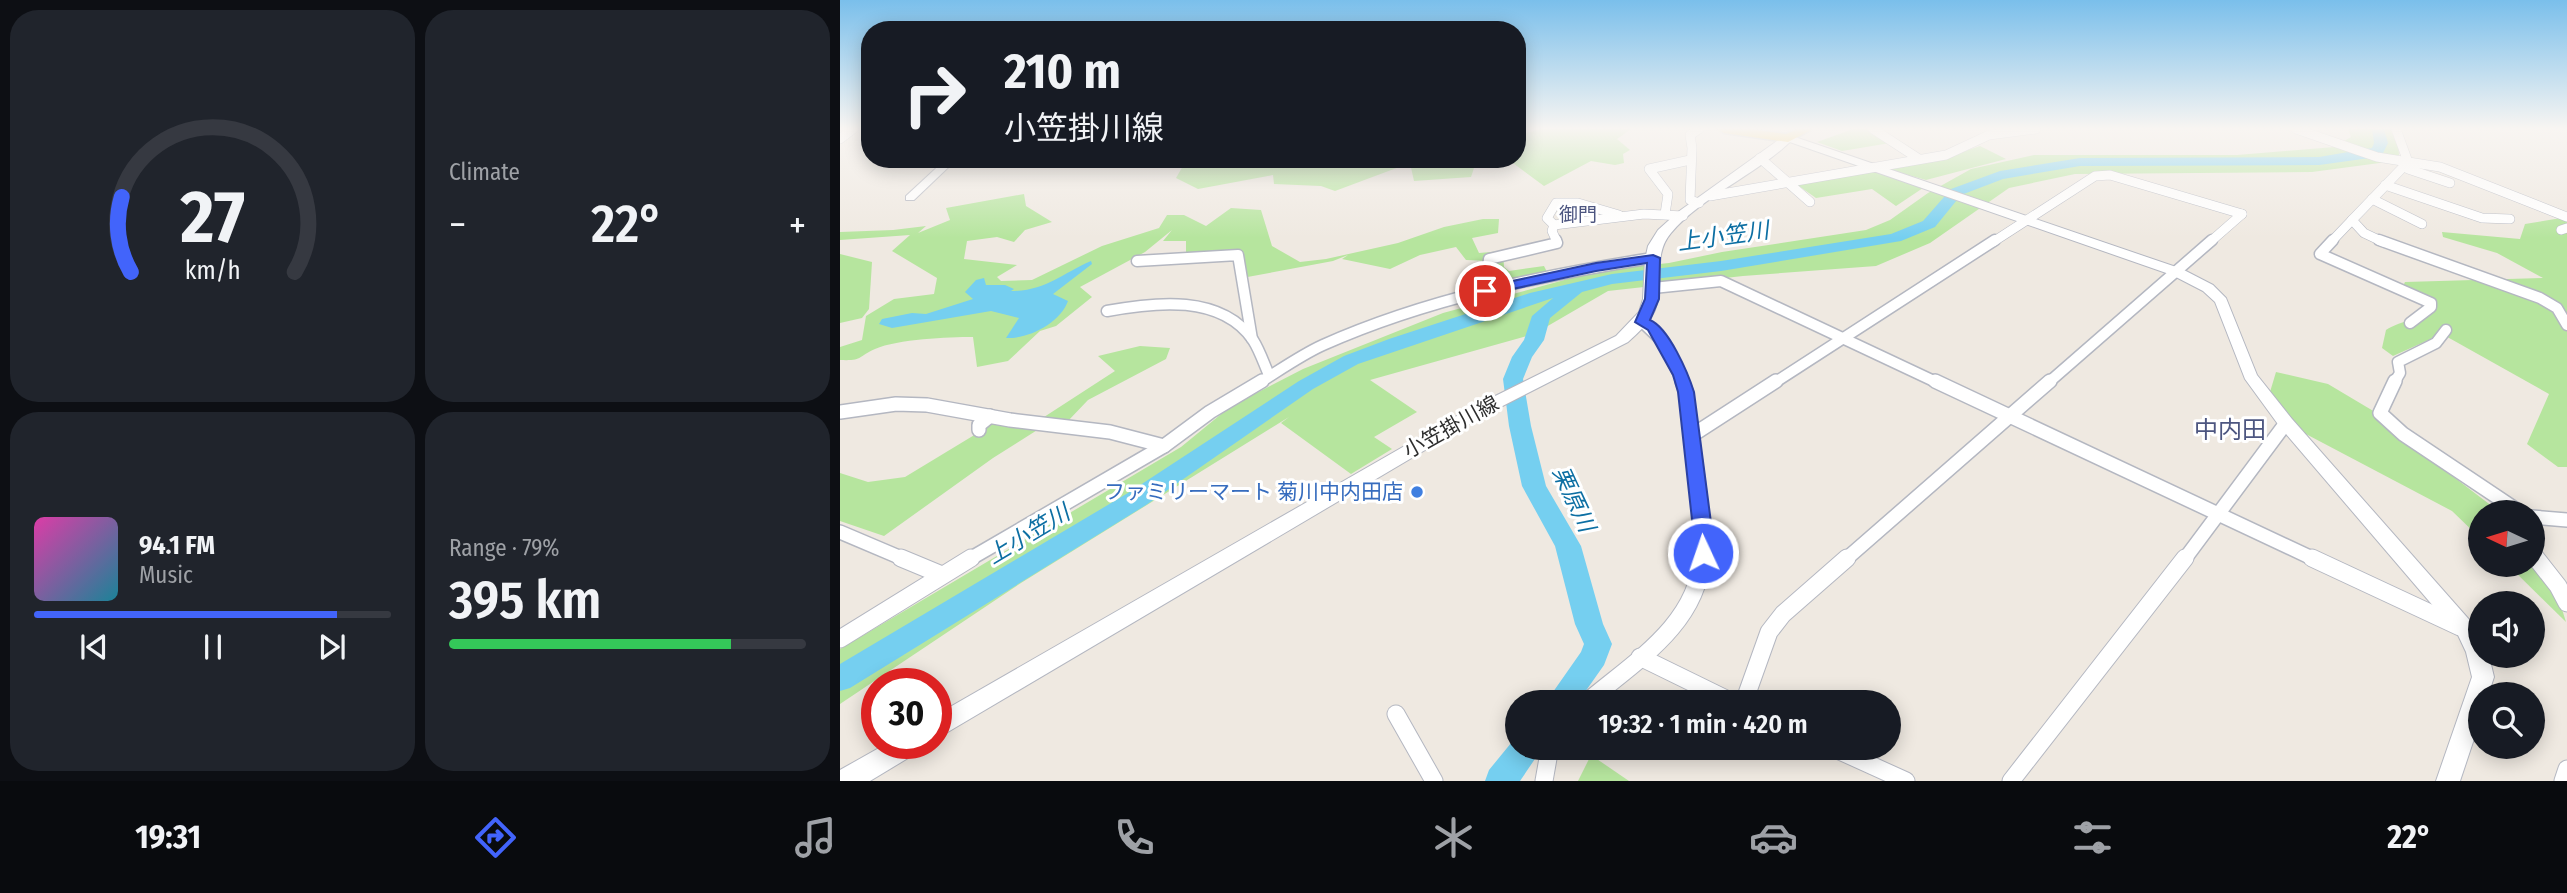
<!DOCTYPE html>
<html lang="en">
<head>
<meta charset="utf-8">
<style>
	body { margin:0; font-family:"Fira Sans Condensed","Noto Sans JP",sans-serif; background:#20242c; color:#f1f3f6; height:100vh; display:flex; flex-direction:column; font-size:26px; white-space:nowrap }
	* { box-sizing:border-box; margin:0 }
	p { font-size:23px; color:#9ea1a6 }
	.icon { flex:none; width:38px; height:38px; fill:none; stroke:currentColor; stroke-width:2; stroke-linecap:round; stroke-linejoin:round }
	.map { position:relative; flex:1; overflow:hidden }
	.panel { display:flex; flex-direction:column; gap:10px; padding:10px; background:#0d0f14; width:840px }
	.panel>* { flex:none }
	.hud { position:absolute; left:21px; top:21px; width:665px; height:147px; border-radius:28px; box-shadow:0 4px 18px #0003; background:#171b24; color:#f1f3f6; overflow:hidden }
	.needle { width:46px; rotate:274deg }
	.fabs { position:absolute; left:1628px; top:500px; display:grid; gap:14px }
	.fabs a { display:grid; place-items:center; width:77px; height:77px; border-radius:50%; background:#171b24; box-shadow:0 4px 18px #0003; font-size:35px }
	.speed { position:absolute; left:21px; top:668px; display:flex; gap:14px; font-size:35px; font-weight:700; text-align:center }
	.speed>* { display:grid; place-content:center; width:91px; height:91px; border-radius:50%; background:#171b24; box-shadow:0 4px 18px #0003; line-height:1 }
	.speed .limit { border:10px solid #d22; background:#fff; color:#111 }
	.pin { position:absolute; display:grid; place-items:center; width:60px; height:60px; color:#fff; margin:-30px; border:4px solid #fff; border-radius:50%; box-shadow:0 2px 7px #0007 }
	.me { position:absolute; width:77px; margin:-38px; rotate:357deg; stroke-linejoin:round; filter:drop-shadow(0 0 5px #0008) }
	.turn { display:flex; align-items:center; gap:24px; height:147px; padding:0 28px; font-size:32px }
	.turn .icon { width:91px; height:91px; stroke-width:2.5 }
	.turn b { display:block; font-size:49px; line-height:60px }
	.big { font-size:52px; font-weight:600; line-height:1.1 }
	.panel .tile { flex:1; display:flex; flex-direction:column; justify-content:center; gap:10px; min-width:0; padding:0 24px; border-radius:28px; background:#20242c }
	.panel .dial { align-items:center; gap:0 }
	.dial svg { height:182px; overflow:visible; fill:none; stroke:#363941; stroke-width:7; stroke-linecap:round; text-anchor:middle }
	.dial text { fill:#f1f3f6; stroke:none }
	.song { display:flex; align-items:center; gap:21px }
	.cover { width:84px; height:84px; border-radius:10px; background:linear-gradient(135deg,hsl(320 70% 55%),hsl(190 70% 35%)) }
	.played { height:7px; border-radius:4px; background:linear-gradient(90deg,#4264fb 85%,#363941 85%) }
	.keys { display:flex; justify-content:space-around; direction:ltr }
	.heat { display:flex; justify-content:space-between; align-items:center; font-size:38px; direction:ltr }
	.charge { height:10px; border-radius:5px; background:linear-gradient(90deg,#34c759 79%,#363941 0) }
	.panel .tiles { flex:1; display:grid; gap:10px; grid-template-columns:repeat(2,1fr) }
	.trip { position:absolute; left:665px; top:690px; width:396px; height:70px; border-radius:35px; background:#171b24; box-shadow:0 4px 18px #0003; font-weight:600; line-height:70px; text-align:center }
	.dock { display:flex; height:112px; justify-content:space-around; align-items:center; background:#090b0e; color:#9ea1a6 }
	.dock .icon { width:49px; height:49px }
	.dock .current { color:#4264fb }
	.dock b { font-size:32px; color:#f1f3f6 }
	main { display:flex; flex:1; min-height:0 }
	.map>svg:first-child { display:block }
</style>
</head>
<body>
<main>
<section class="panel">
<div class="tiles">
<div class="tile dial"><svg viewBox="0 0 100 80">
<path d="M14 69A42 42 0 1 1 86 69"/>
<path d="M14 69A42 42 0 0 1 10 36" stroke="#4264fb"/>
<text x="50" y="56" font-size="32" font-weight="700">27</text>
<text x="50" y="72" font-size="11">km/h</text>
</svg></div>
<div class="tile"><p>Climate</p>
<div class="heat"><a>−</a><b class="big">22°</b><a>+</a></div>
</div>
<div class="tile">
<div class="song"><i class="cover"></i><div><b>94.1 FM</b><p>Music</p></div></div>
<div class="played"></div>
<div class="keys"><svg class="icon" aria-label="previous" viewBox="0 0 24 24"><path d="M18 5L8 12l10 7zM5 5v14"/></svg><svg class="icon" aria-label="pause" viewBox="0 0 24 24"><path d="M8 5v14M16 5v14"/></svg><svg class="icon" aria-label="next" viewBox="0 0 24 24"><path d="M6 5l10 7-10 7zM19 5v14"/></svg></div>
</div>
<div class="tile"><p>Range · 79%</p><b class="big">395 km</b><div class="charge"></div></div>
</div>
</section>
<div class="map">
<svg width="1727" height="781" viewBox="0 0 1727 781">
	<rect width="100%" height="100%" fill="#efe9e1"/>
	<g fill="#b6e59e">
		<polygon points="700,129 791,129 777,139 790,150 783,154 784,163 775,165 751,161 704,186 673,163 634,168 631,177 574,181 570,163 495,191 481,186 434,184 433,175 358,189 336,178 347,159 677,159 677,136"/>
		<polygon points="1013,129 1029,129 1050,143 1002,151 977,142"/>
		<polygon points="1508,129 1557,129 1559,155 1547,162 1472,172 1235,174 1169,188 1090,243 1036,266 903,276 768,291 694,334 530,380 577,412 534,437 552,449 511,474 441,423 449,417 181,583 0,704 0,649 341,447 391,406 463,369 603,313 761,270 829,263 882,252 1026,230 1050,220 1088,193 1131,169 1194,155 1397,155 1494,147 1511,137"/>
		<polygon points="1140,146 1166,159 1086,180 1043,168 1110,156"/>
		<polygon points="1030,169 1083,188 1056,206 1032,189 976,198 956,184"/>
		<path d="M184,194L186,206L212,222L185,230L174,242L157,237L127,241L124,259L177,265L157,277L161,281L192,280L262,246L319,228L327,215H344L366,226L391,208L421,210L432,246L460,262L486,259L558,243L604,227L643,219H659L658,233L632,238L639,253L663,251L664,267L669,271L704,266L708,274L664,283H650L649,261L626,260L616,247L580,255L550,269L502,259L508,255L493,261L402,278L395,257L346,259V241H323L332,230L305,252L240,287L252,297L216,326L200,331L168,361L137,367L133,337C108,337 58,339 35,349C17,357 23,361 0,360V347L22,340L26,316L54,299L94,294L97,278L52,251L70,235L0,240V232L53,230L86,226L78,233L110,220L106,208Z"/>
		<path d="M1727,217V467H1718L1687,444L1709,394L1602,334L1553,356L1542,348L1546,330C1560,321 1589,316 1597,306L1586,298L1562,288L1565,282L1703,278L1657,253L1603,237L1602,232L1680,239L1685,224Z"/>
		<polygon points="0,254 32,262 29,309 22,318 0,323"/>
		<polygon points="300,346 330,348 326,359 248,400 227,422 201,419 275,371 258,356"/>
		<polygon points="1436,372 1488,384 1535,412 1552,430 1661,513 1640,513 1640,538 1612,511 1464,433 1430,392"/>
		<polygon points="145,417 202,427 153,458 44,536 0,521 0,473 28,482 65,477 136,434"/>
		<polygon points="1668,565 1692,565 1715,587 1726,622"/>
		<polygon points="751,755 789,781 738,781"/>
	</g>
	<path fill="#75cff0" d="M251,261L252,264L213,294L228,301C220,323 189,339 166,338L179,318L151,311L52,328L39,324L42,319L72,313L86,314L133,299L125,292L136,280L144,278L146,285H165L174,289L171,291C206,291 221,274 251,261Z"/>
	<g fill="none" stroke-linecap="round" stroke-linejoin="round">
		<g fill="#75cff0" fill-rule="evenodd">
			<polygon points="1532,129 1544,129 1548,143 1543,153 1530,158 1479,165 1240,166 1163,179 1121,195 1095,227 1061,241 881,271 772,284 742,292 710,318 704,340 692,357 683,379 691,426 706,486 741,546 763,624 772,644 764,665 738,702 706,702 741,652 744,644 735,624 715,546 682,486 669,426 663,379 672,357 684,340 692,316 713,298 518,364 473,389 306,505 10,688 0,691 0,664 288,493 459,381 504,356 549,339 690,293 772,274 881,261 1051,234 1083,221 1111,189 1160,171 1240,158 1479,157 1532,148 1534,143"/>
			<polygon points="676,737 677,747 703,747 680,781 645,781 649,770"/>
		</g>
		<defs>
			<g id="minor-far3">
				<polyline points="859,129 850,135 852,148 850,200 859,203"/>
				<polyline points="1033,129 1079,159"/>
				<polyline points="1456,129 1537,157 1600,167 1727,217"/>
				<polyline points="1556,129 1568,162"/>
				<polyline points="0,139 13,129"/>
				<polyline points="920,158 970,202"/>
				<polyline points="1568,169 1610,183"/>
				<polyline points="1545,185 1642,218 1670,219"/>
				<polyline points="870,196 1106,155 1149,135 1196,129"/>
				<polyline points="1532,199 1582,224"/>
				<polyline points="825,214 828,194 809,169 850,160"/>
				<polyline points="714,225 707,218 716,203 738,203 779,215"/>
				<polyline points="1721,230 1727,228"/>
				<polyline points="717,242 712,231 714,225 804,214 843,216"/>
				<polyline points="1153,242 1255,176 1270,175 1402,214"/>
				<polyline points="1370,242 1402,214"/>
				<polyline points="1491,242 1512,220"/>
				<polyline points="1543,242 1524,233 1512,220 1568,162"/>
			</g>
			<g id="minor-far2">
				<polyline points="1493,240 1480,254 1591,303 1591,307 1570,323"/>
				<polyline points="1539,240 1700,298 1717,308 1727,325"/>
				<polyline points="297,261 398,255 412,339"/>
				<polyline points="813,288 881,281 1098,383"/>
				<polyline points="645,291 649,259 717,243 716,240"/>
				<path d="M267,311C315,302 381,294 413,340C420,351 424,364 429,375"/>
				<polyline points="802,322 823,342 843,383"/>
				<path d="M419,383C440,370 461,355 483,345C586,299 703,275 813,258"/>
				<polyline points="934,383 1155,240"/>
				<polyline points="1208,383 1372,240"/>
				<polyline points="1554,383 1560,373 1558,362 1596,343 1606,330"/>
			</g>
			<g id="minor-far1">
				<polyline points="842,381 846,392 860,495 862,560"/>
				<polyline points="1095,381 1476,560"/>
				<polyline points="1555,381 1540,413 1563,434 1681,513"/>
				<polyline points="0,412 56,404 87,405 170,420 270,432 324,446"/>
				<polyline points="139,430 139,425 150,416"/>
				<polyline points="851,436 936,381"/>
				<polyline points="1692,517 1727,520"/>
				<polyline points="0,532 66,560"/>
				<polyline points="1692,553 1697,560"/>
				<polyline points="128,560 324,446 370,412 422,381"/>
				<polyline points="1005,560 1210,381"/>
				<polyline points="1344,560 1446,423"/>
			</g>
			<g id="minor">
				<polyline points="61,558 102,575"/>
				<polyline points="1472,558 1620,627"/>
				<polyline points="1696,558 1718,586 1727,603"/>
				<polyline points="0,639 131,558"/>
				<polyline points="800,657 892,702"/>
				<path d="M747,702C794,662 857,625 862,558"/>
				<polyline points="904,702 929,632 943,614 1007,558"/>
				<polyline points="556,714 594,781"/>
				<polyline points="991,747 1066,781"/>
				<polyline points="704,781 710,747"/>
				<polyline points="1171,781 1345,558"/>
				<polyline points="1723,781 1727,769"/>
			</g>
			<g id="tertiary">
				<polygon points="944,136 952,136 1342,269 1373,285 1386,298 1417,375 1452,419 1633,624 1640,636 1640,656 1649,656 1654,677 1648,695 1640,695 1640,721 1620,781 1596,781 1632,677 1626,652 1618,635 1440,427 1405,379 1375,302 1363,291 1332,275 944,140"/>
				<polygon points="106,159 117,159 74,200 66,200 66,196"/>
			</g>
			<g id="secondary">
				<path d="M944,136L954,138C920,173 862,196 831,233C812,255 825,284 815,310C809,323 798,333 788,342L641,417L96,739V715L629,409L776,336L799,312L803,299L805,260L808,246L818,230L838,212Z"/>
				<polygon points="46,744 82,744 78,752 30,781 0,781 0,770"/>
			</g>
			<polygon id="primary" points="878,129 909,129 946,134 958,129 973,129 948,142 884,133"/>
		</defs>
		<use href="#minor-far3" stroke="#b4b7c1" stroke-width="10"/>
		<use href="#minor-far2" stroke="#b4b7c1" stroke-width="13"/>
		<use href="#minor-far1" stroke="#b4b7c1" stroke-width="16"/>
		<use href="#minor" stroke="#b4b7c1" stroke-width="19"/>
		<use href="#tertiary" stroke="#b4b7c1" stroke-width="2"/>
		<use href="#secondary" stroke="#b4b7c1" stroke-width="2"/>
		<use href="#primary" stroke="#c9c9c9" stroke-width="3"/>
		<use href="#minor-far3" stroke="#fff" stroke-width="9"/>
		<use href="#minor-far2" stroke="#fff" stroke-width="10"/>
		<use href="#minor-far1" stroke="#fff" stroke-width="13"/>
		<use href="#minor" stroke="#fff" stroke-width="17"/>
		<use href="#tertiary" fill="#fff" fill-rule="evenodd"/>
		<use href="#secondary" fill="#fff" fill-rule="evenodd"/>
		<use href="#primary" fill="#f2d163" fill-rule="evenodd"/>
	</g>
	<linearGradient id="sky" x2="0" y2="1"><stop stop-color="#7abfeb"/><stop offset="0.54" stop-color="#f8f5f2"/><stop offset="1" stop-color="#f8f5f2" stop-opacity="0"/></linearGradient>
	<rect width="1727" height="238" fill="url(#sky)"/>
	<path fill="#4264fb" stroke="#2b41a3" stroke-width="2" d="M813,255L820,258L819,299L810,320C829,328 848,373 854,392L873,538L870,558H856L853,553L854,538L838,392L833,375L808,330L795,322L805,299L807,263L756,271L645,295L638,291L645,287L756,263Z"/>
	<circle fill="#3f7fe0" stroke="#fff" stroke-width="2.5" cx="577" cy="492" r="7"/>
	<g text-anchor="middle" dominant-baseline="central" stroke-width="6" stroke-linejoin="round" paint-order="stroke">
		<g font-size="19" fill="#4d5680" stroke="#fff">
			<text x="738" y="214">御門</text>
		</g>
		<g font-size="21" fill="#2e2e2e" stroke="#fff">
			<text transform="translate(611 427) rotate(-29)">小笠掛川線</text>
		</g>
		<g font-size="21" fill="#366cbe" stroke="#fff" text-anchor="end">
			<text x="563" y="492">ファミリーマート 菊川中内田店</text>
		</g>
		<g font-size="23" font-style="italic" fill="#0d6fa3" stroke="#fff">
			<text transform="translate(883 236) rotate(-8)">上小笠川</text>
			<text transform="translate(734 499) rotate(65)">栗原川</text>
			<text transform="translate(188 534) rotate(-31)">上小笠川</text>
		</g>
		<g font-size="24" fill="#4d5680" stroke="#fff">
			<text x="1390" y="430">中内田</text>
		</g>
	</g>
</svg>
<div class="fabs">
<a><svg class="needle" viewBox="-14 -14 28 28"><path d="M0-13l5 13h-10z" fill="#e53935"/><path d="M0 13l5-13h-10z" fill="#9ea1a6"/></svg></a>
<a><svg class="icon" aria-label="sound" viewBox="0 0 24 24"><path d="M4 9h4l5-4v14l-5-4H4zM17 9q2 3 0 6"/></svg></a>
<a><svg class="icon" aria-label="search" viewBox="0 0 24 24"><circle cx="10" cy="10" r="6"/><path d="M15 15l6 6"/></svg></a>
</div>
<div class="speed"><div class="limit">30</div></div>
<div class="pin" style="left:645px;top:291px;background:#d93025"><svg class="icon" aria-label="arrive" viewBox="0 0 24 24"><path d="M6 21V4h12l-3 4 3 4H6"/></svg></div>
<svg class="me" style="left:863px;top:553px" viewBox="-20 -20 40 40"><circle r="17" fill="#4264fb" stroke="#fff" stroke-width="3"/><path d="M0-11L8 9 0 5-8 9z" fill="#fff"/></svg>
<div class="trip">19:32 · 1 min · 420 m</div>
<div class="hud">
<div class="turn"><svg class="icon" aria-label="right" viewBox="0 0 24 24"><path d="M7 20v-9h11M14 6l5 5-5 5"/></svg><div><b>210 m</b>小笠掛川線</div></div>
</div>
</div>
</main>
<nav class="dock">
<b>19:31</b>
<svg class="icon current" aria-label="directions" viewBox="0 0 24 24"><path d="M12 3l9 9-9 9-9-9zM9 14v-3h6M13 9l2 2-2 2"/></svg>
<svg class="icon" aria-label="music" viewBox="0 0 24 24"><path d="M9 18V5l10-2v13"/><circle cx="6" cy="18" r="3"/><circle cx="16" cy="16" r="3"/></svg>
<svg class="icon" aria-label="phone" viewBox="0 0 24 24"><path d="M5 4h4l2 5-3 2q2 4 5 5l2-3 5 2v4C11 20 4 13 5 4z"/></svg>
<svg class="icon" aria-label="climate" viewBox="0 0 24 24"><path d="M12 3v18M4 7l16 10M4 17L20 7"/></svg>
<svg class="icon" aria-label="car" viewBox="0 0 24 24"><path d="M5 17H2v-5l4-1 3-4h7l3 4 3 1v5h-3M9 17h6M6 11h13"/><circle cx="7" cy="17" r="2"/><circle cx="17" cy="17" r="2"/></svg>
<svg class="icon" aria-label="filters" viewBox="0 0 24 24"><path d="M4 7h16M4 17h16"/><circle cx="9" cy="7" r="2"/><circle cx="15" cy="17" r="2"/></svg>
<b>22°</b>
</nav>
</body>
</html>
